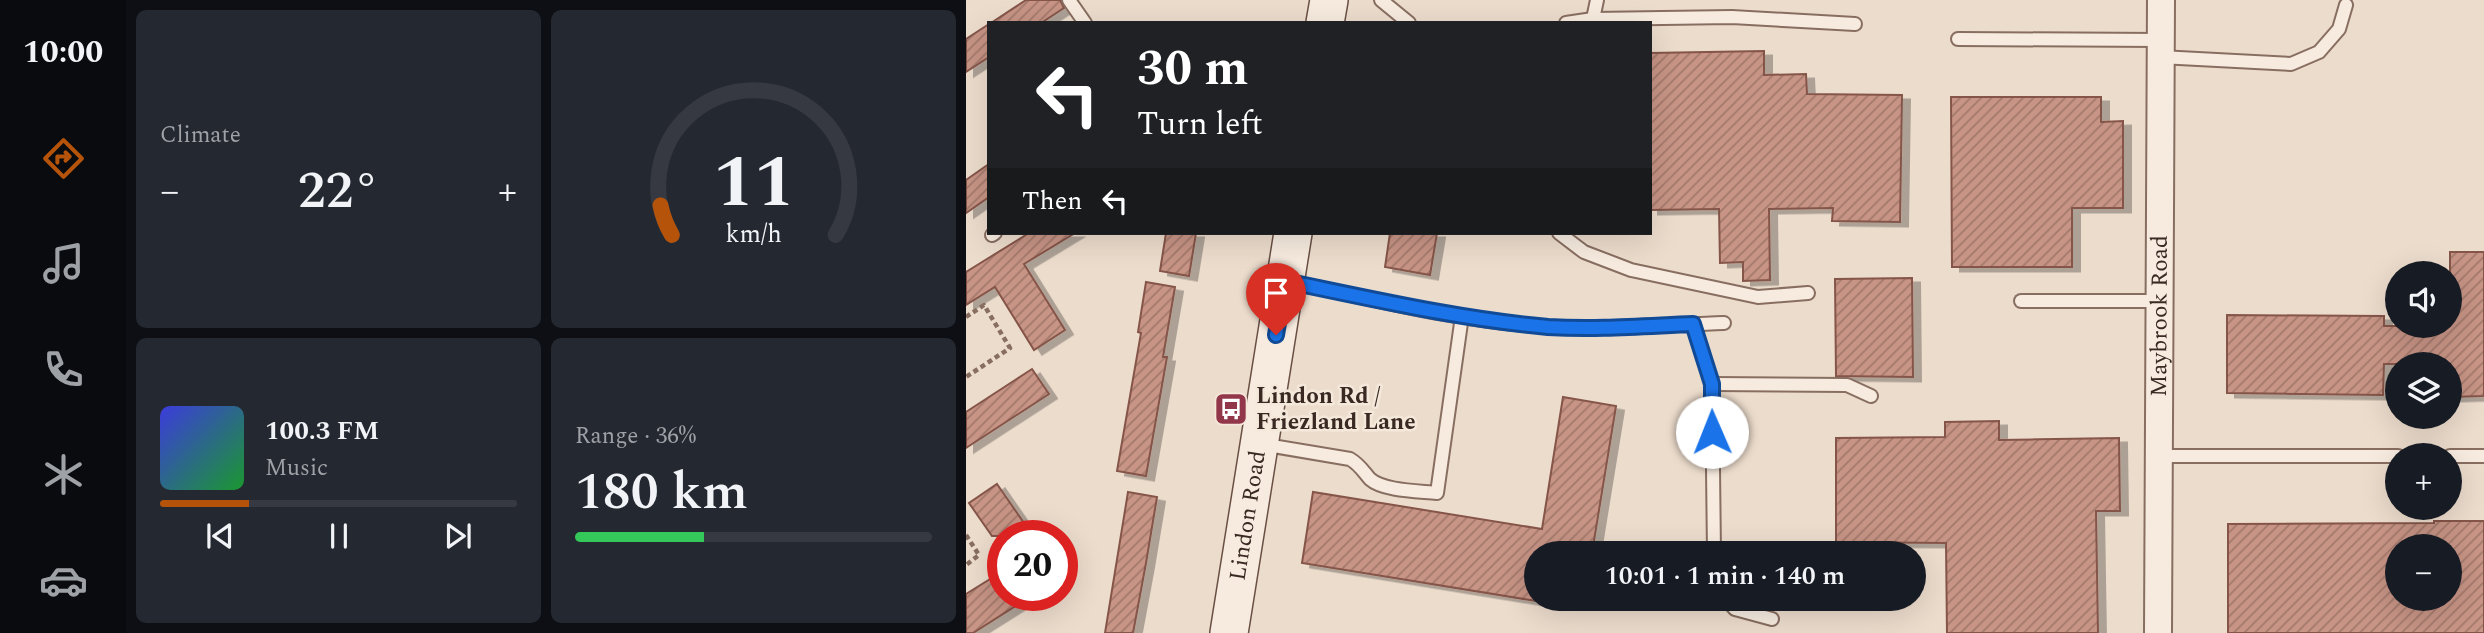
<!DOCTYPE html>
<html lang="en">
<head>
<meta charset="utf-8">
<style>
	body { margin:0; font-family:Spectral,serif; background:#242831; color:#f1f3f6; height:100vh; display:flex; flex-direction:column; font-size:26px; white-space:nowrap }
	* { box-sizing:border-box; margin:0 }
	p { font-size:23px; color:#9ea1a6 }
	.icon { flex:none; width:38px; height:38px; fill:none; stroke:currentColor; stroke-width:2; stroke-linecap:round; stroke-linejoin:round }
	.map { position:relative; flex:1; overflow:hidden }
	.side { display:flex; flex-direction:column; gap:10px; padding:10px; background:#0d0f14; width:840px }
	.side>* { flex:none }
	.banner { position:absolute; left:21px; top:21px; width:665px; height:214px; border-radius:0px; box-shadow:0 7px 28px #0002; background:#202124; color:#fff; overflow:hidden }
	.buttons { position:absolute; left:1419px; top:261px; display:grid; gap:14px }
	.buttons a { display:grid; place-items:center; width:77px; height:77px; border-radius:50%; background:#171b24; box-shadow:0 7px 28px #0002; font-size:35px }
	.speed { position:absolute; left:21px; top:520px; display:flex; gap:14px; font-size:35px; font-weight:700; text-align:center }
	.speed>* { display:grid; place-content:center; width:91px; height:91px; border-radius:50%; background:#171b24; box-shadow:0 7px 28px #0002; line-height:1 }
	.speed .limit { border:10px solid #d22; background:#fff; color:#111 }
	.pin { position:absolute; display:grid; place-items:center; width:60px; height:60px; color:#fff; margin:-72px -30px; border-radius:50% 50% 50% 0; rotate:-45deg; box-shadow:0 0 7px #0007 }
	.pin .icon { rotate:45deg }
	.me { position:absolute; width:77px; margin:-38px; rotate:359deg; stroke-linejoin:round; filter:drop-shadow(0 0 5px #0008) }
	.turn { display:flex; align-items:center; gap:24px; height:147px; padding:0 35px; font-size:32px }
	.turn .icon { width:91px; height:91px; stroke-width:2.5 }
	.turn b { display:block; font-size:49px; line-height:60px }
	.then { display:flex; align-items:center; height:66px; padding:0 35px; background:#0003; gap:14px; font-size:26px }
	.big { font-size:52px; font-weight:600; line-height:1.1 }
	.side .widget { flex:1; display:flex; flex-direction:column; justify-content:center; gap:10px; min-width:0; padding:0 24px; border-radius:10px; background:#242831 }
	.side .dial { align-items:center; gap:0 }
	.dial svg { height:182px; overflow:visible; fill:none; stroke:#363941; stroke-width:7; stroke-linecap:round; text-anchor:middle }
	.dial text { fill:#f1f3f6; stroke:none }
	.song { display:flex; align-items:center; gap:21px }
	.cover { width:84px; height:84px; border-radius:10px; background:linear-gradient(135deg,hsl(240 70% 55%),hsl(130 70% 35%)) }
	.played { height:7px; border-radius:4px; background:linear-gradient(90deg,#b45309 25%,#363941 25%) }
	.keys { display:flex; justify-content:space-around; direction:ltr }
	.heat { display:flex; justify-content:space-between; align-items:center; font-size:38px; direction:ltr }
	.charge { height:10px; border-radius:5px; background:linear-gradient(90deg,#34c759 36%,#363941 0) }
	.side .tiles { flex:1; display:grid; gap:10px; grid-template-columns:repeat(2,1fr) }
	.trip { position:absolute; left:558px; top:541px; width:402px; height:70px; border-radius:35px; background:#171b24; box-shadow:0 7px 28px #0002; font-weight:600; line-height:70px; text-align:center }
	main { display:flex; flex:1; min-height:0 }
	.tab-bar { display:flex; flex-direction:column; width:126px; justify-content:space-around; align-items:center; background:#090b0e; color:#9ea1a6 }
	.tab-bar .icon { width:49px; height:49px }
	.tab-bar .active { color:#b45309 }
	.tab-bar b { font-size:32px; color:#f1f3f6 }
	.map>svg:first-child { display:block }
</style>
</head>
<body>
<main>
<nav class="tab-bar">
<b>10:00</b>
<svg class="icon active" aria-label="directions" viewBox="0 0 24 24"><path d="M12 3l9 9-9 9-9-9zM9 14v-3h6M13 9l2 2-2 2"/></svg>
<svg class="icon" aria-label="music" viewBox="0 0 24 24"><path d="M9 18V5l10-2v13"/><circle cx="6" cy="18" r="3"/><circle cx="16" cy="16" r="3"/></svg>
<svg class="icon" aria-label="phone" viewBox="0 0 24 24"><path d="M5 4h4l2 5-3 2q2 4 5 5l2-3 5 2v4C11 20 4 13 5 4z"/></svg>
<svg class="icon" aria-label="climate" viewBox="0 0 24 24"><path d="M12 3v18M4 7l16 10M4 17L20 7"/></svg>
<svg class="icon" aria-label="car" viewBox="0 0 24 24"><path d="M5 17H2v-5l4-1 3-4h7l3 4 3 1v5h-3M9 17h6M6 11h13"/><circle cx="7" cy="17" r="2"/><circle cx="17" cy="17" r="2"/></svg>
</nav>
<section class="side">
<div class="tiles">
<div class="widget"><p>Climate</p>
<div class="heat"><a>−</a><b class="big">22°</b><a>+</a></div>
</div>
<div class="widget dial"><svg viewBox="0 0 100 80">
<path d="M14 69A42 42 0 1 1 86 69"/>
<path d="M14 69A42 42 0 0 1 9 56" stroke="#b45309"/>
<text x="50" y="56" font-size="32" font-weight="700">11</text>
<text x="50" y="72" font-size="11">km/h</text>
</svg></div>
<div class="widget">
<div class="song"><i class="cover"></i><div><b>100.3 FM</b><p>Music</p></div></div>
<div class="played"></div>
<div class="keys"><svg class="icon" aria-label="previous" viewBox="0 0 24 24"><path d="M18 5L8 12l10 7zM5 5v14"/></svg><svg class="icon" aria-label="pause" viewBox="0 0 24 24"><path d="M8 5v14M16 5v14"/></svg><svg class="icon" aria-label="next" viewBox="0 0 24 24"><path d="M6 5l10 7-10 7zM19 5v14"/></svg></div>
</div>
<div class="widget"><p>Range · 36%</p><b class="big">180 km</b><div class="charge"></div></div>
</div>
</section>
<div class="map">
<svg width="1518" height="633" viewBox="0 0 1518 633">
	<defs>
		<pattern id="building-hatch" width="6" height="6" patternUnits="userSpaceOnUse" patternTransform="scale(1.75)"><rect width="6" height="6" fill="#c79485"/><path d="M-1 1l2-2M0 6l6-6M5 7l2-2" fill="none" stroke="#a3796c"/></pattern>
		<filter id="shadow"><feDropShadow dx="8" dy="4.5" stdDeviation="0" flood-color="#0004"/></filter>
	</defs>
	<rect width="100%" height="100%" fill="#ecdccc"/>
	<g fill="url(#building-hatch)" stroke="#855549" stroke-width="2" fill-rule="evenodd" filter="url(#shadow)">
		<polygon points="60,0 94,0 98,8 75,23 25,23"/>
		<polygon points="23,24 23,57 0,72 0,39"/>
		<polygon points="798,51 798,75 840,74 841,94 936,95 934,222 866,221 867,208 803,209 804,280 777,281 777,262 754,263 753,209 684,210 684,53"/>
		<polygon points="985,97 1135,97 1135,122 1157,121 1157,208 1106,208 1106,267 986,267"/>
		<polygon points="23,164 23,197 0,213 0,180"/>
		<polygon points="63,233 109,233 58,264 99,330 68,350 29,287 0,305 0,272"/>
		<polygon points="200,233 230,233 223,276 194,271"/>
		<polygon points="424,233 471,233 464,275 419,267"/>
		<polygon points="1484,252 1518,252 1518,396 1484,397 1484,364 1418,364 1417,395 1261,393 1261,315 1418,316 1418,326 1484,326"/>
		<polygon points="946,278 947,377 870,376 869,279"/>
		<polygon points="180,282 209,287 197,357 201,357 180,476 151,471 175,333 172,332"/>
		<polygon points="66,369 83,394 0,448 0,412"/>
		<polygon points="597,397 650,406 626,553 570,553 570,601 336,563 347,492 576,529"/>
		<polygon points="1033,421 1033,440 1153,438 1154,511 1130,511 1132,633 981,633 980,543 870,542 870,438 979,437 979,422"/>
		<polygon points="31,484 67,536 26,536 3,503"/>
		<polygon points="162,492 191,497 180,563 167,633 139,633"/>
		<path d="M1468,521H1518V633H1262V524L1468,523ZM1432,546H1484V598H1432Z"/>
		<polygon points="37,571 37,595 67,595 7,633 0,633 0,594"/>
	</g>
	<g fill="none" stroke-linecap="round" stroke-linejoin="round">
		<defs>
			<g id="service">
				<polyline points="103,0 119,23"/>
				<polyline points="415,0 443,23"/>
				<polyline points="627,19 631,0"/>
				<polyline points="600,23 627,19 766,17 889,24"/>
				<polyline points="992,39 1194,40"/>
				<polyline points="1194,57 1325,64 1353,52 1373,29 1380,5"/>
				<polyline points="593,233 618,252 665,270 792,297 842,293"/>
				<polyline points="26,235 29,233"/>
				<path d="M323,281C410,300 498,323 587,327C644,329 701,325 758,323"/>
				<polyline points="1055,301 1193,301"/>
				<polyline points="727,324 746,384 748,553"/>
				<polyline points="746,384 881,385 905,396"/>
				<path d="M295,444L384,459C394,465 397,471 404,479C417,491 454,491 471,493L496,316"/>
				<polyline points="1193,456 1432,456"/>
				<polyline points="1484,456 1518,456"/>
				<polyline points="759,598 769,609 806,619"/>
			</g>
			<g id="minor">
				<path id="s1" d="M1192,633L1195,0"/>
			</g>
			<g id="secondary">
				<polyline points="359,23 363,0"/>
				<path id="s2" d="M263,633L327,233"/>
			</g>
		</defs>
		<use href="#service" stroke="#886e61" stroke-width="16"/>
		<use href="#minor" stroke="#886e61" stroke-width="30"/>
		<use href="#secondary" stroke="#6a4f44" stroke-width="40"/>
		<g stroke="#886e61" stroke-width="4.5" stroke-dasharray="5 3.5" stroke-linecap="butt">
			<polyline points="0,317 18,305 44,348 0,377"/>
			<polyline points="0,535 13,555 0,565"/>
		</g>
		<use href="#service" stroke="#f7ebdf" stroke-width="12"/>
		<use href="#minor" stroke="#f7ebdf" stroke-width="26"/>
		<use href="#secondary" stroke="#f7ebdf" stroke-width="37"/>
	</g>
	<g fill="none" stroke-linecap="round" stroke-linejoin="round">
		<defs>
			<path id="route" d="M310,335L319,281C407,299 493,319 582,327C630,330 679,326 727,324L746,384V432"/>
		</defs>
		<use href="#route" stroke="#114b97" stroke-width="18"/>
		<use href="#route" stroke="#1a73e8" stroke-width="12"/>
	</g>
	<defs>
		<symbol id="bus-square" viewBox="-11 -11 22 22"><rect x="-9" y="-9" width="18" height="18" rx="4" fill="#923649" stroke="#f4e8db"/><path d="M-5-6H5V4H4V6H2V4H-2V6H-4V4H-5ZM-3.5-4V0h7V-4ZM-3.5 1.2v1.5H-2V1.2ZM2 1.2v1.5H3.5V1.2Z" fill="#fff"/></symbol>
	</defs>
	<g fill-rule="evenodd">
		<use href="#bus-square" x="246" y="390" width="38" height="38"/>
	</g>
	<g text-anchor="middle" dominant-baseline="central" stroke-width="5" stroke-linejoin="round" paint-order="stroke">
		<g font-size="23" fill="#3a2923" stroke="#f4e8db">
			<text stroke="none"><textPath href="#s1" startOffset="317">Maybrook Road</textPath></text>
			<text stroke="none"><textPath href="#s2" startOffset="119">Lindon Road</textPath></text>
		</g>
		<g font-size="23" font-weight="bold" fill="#3a2923" stroke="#f4e8db" text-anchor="start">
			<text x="290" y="396">Lindon Rd /<tspan x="290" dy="26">Friezland Lane</tspan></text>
		</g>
	</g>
</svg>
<div class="buttons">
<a><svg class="icon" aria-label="sound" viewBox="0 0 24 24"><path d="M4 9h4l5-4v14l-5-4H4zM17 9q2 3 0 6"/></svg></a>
<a><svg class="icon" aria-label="layers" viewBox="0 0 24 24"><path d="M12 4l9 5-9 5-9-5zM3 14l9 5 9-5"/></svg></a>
<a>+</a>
<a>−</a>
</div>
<div class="speed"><div class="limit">20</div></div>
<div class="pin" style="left:310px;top:335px;background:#d93025"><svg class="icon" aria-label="arrive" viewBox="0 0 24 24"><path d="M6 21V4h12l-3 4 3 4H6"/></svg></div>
<svg class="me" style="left:746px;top:432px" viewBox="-20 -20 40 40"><circle r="19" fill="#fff"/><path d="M0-13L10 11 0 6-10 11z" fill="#1a73e8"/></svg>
<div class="trip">10:01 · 1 min · 140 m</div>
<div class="banner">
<div class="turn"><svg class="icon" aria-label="left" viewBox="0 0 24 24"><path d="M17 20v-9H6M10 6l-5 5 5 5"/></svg><div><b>30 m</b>Turn left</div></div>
<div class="then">Then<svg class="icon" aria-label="left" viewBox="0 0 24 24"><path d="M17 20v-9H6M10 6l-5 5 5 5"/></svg></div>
</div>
</div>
</main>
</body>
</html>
